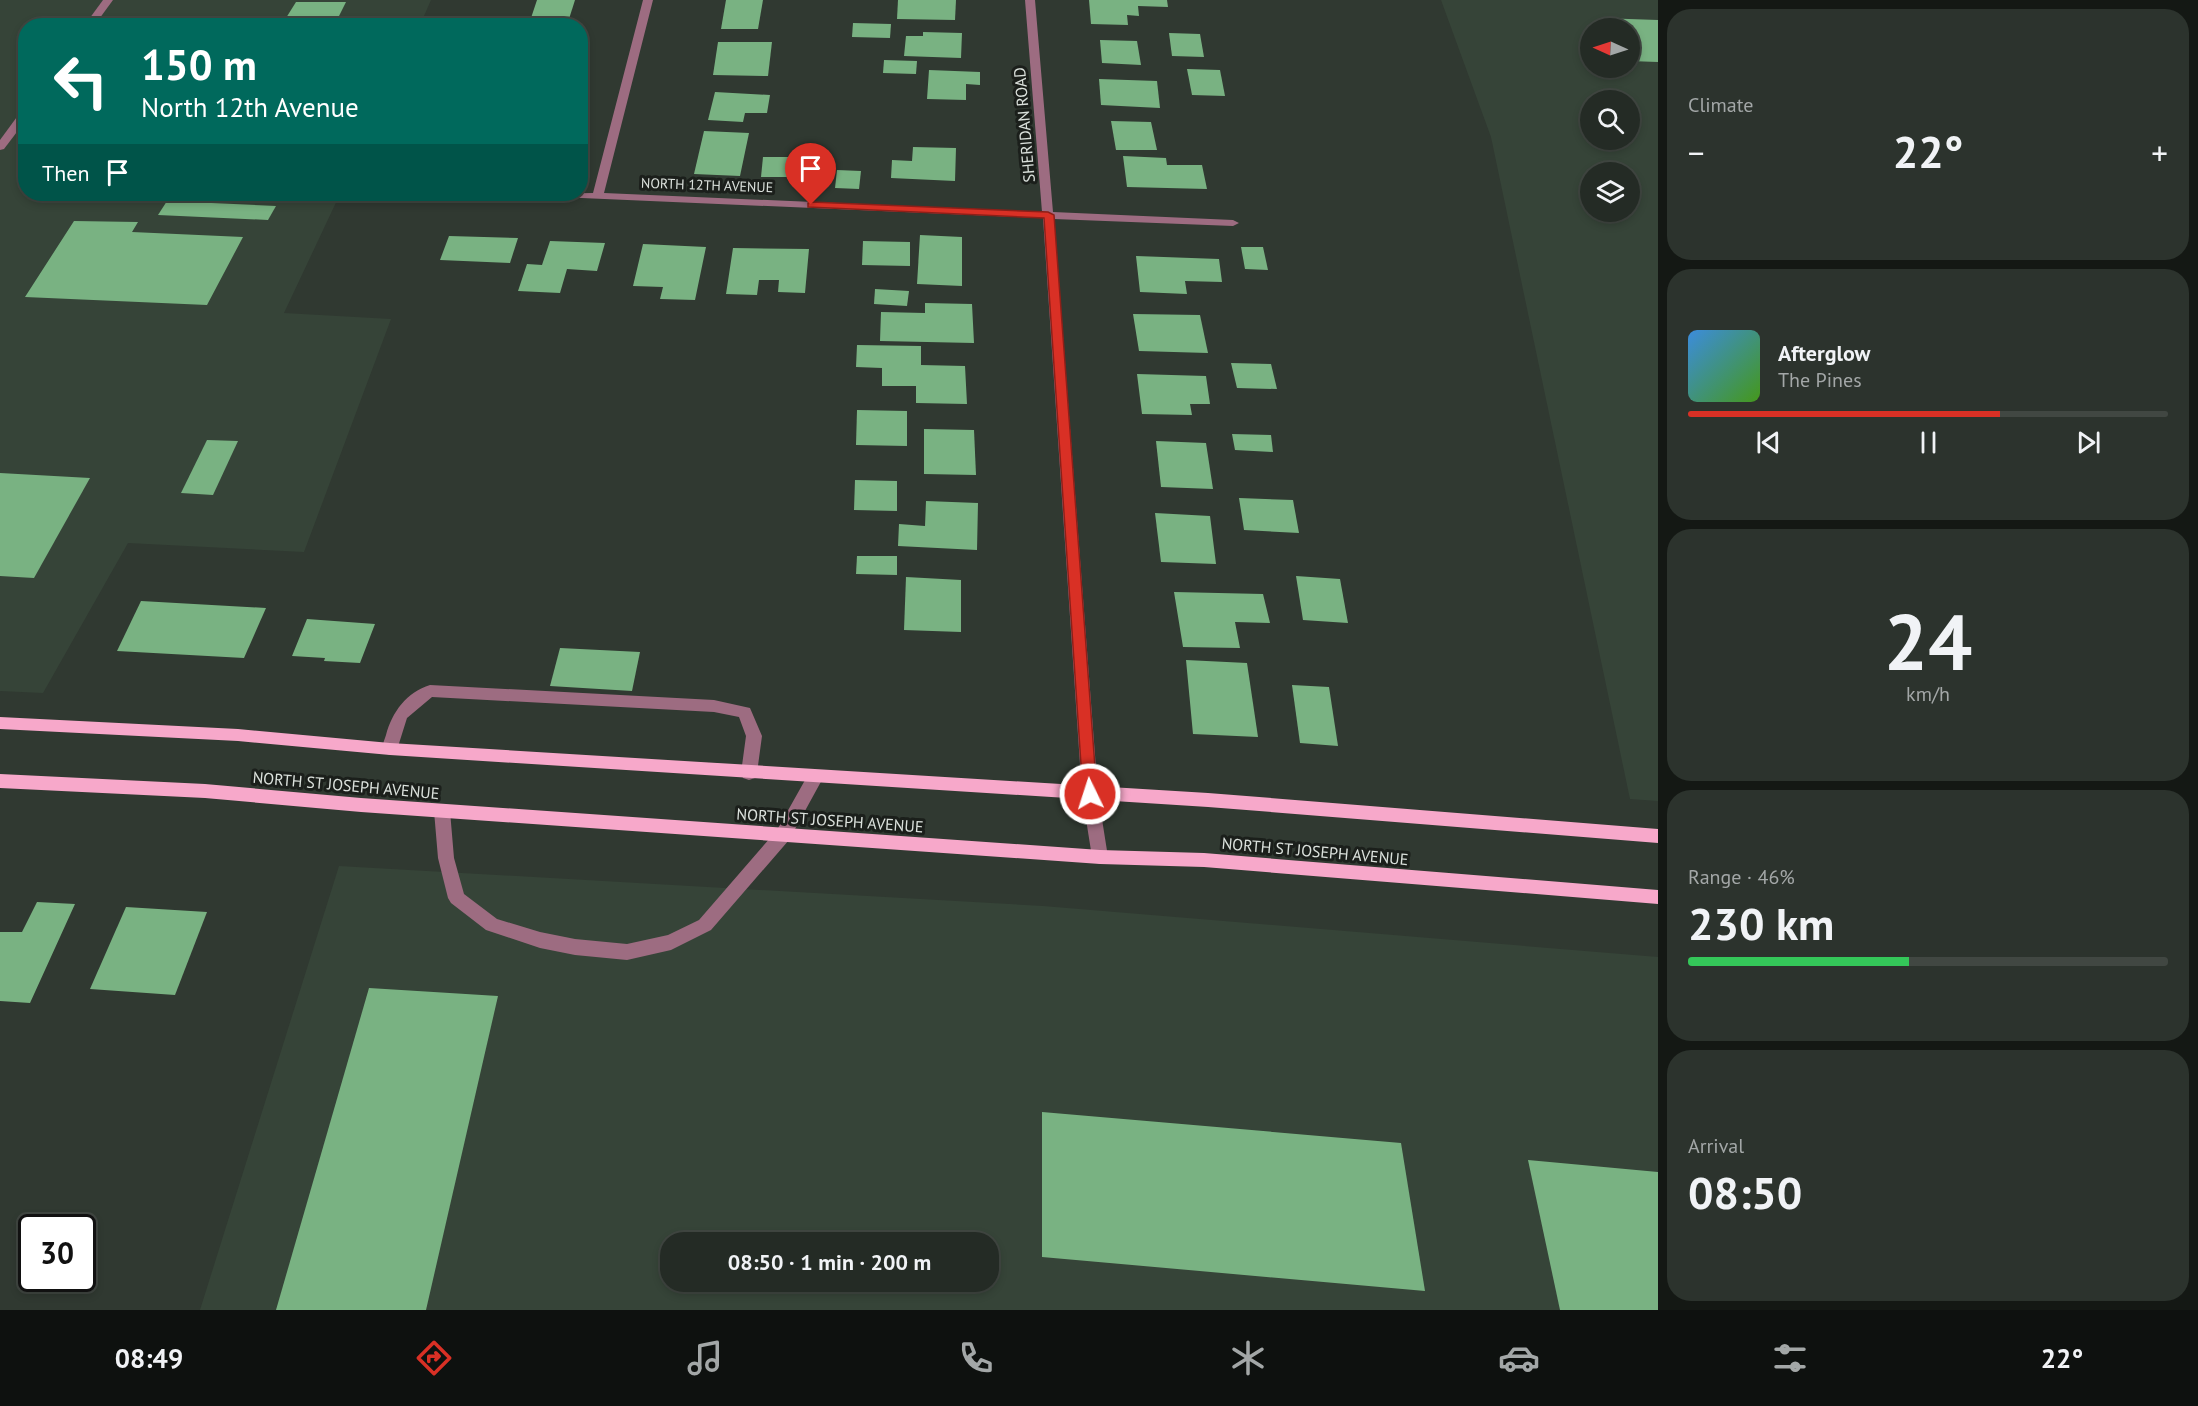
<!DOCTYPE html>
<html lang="en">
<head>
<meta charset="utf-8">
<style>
	body { margin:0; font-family:"PT Sans",sans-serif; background:#2c332d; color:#f1f3f6; height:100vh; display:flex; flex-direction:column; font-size:22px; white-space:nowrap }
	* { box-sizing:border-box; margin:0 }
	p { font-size:20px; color:#a3a7a7 }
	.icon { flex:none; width:33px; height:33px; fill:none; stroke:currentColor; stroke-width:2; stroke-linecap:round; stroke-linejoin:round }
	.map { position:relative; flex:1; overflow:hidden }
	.sheet { display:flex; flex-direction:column; gap:9px; padding:9px; background:#141814; width:540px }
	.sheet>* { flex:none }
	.hud { position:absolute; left:18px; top:18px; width:570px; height:183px; border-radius:24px; box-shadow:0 3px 9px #0003,0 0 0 2px #414742; background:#00695c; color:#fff; overflow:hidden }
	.needle { width:39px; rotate:273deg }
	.fabs { position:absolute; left:1580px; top:18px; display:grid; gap:12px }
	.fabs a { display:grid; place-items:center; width:60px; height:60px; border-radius:50%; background:#242b25; box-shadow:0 3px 9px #0003,0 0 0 2px #414742; font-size:30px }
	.speed { position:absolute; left:18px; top:1214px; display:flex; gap:12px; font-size:30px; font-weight:700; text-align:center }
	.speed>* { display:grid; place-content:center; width:78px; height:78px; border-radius:50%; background:#242b25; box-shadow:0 3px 9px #0003,0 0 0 2px #414742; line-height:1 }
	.speed .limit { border:3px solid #111; border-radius:9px; background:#fff; color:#111 }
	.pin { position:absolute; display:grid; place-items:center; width:51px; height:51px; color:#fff; margin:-62px -26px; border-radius:50% 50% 50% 0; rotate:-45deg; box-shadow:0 0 6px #0007 }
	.pin .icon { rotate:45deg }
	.me { position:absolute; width:66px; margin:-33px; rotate:356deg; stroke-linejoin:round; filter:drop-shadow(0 0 4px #0008) }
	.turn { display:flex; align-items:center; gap:21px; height:126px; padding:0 24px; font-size:27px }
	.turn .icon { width:78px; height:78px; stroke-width:2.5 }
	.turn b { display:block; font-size:42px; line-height:51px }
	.then { display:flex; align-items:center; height:57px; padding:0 24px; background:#0003; gap:12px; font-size:22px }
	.big { font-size:45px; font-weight:700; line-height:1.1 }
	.sheet .tile { flex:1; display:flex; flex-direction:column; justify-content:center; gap:9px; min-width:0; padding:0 21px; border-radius:24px; background:#2c332d }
	.sheet .dial { align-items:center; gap:0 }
	.dial b { font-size:78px; line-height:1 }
	.song { display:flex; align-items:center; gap:18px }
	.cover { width:72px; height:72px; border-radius:9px; background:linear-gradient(135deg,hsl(210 70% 55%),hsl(100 70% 35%)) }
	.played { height:6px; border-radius:3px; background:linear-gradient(90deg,#d93025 65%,#414742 65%) }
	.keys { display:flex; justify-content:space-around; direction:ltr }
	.heat { display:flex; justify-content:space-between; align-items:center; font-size:33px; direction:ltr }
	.charge { height:9px; border-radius:4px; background:linear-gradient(90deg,#34c759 46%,#414742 0) }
	.trip { position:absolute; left:660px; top:1232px; width:339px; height:60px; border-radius:24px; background:#242b25; box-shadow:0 3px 9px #0003,0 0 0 2px #414742; font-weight:700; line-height:60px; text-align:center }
	.tab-bar { display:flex; height:96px; justify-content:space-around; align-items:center; background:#0e110f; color:#a3a7a7 }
	.tab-bar .icon { width:42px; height:42px }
	.tab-bar .on { color:#d93025 }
	.tab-bar b { font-size:27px; color:#f1f3f6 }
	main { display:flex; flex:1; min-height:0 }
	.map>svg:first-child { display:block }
</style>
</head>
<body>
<main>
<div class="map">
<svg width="1658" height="1310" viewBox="0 0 1658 1310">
	<rect width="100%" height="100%" fill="#303931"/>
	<g fill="#364438" fill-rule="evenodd">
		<polygon points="0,0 431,0 420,25 26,26 26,194 340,194 284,313 391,319 304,552 128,543 43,693 0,691"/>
		<path d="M1441,0H1658V801L1630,799L1491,137ZM1590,28H1629V68H1590ZM1590,100H1629V140H1590ZM1590,172H1629V212H1590Z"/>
		<path d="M339,866L1043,906L1658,957V1310H200ZM670,1242H988V1281H670Z"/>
	</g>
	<g fill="#79b282">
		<polygon points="537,0 575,0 569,19 531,18"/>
		<polygon points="726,0 763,0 758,29 721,29"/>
		<polygon points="898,0 956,0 955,20 897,19"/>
		<polygon points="1089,0 1167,0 1168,7 1138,6 1139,16 1127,15 1128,25 1091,24"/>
		<polygon points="296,2 346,2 334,26 281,26"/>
		<polygon points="1600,18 1658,20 1658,62 1629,61 1629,28 1605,28"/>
		<polygon points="853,23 891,24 890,38 852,37"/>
		<polygon points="923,32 962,33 961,58 904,56 906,36 923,36"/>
		<polygon points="1169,33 1200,34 1204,57 1172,56"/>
		<polygon points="1100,40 1137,41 1141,65 1102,63"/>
		<polygon points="718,42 772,42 768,76 713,75"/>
		<polygon points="884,60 917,61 916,74 883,73"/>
		<polygon points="1187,69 1220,70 1225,96 1192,95"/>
		<polygon points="929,70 980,72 980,85 966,84 966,100 927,99"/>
		<polygon points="1099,79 1157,81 1160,108 1101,105"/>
		<polygon points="715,92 770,95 767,113 745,113 743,122 708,120"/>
		<polygon points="1111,121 1151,122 1157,150 1116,150"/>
		<polygon points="704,131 749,133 740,176 694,174"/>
		<polygon points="913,147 956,148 955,181 891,178 892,160 912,161"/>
		<polygon points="1123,156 1166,158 1167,165 1202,165 1207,189 1127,187"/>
		<polygon points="763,157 794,157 792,177 761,177"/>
		<polygon points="837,170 861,171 859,189 835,188"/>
		<polygon points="167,201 276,206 268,220 158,215"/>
		<polygon points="74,221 138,222 132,232 243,237 207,305 25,297"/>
		<polygon points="920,235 962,237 962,286 917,284"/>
		<polygon points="449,236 518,238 510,263 440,260"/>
		<polygon points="550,241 605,243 597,271 567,269 560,293 518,291 527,264 542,265"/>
		<polygon points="863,241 910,242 910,266 862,265"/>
		<polygon points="643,244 706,247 695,300 660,299 663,287 633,286"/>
		<polygon points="1241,247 1263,247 1268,270 1245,269"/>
		<polygon points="733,248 809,249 805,293 778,292 779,280 759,280 757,295 726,294"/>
		<polygon points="1136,256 1219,259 1222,282 1185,281 1187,294 1140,292"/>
		<polygon points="875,289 909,291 907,306 874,304"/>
		<polygon points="925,303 972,304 974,343 880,341 881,312 925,313"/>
		<polygon points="1133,314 1200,315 1208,353 1139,351"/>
		<polygon points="857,345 921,346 921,365 965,366 967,404 916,403 916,386 882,386 882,368 856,367"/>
		<polygon points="1231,363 1271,364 1277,389 1237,388"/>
		<polygon points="1137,374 1206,376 1210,404 1190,404 1192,415 1142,414"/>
		<polygon points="857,410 907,411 907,446 856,445"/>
		<polygon points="924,429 974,430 976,475 924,474"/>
		<polygon points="1232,434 1271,435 1273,452 1235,450"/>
		<polygon points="207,440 238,441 213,495 181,493"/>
		<polygon points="1156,441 1206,443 1213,489 1161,487"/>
		<polygon points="0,473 90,478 34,578 0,576"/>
		<polygon points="855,480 897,481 897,511 854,510"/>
		<polygon points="1239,498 1293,500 1299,533 1244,530"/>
		<polygon points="926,501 978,503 977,550 898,546 899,524 925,526"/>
		<polygon points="1155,513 1210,516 1216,564 1161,562"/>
		<polygon points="857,556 897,556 897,575 856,574"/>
		<polygon points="1296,576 1340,579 1348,623 1303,620"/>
		<polygon points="906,577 961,580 961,632 904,630"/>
		<polygon points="1174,592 1263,594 1270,623 1235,622 1240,648 1183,647"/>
		<polygon points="141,601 266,608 244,658 117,651"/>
		<polygon points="307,619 375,624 360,663 324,661 325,658 292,656"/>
		<polygon points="560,648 640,652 632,691 550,686"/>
		<polygon points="1186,660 1247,663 1258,737 1193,734"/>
		<polygon points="1292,685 1329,687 1338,746 1300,743"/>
		<polygon points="37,902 75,904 30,1003 0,1001 0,932 22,932"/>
		<polygon points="126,907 207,912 175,995 90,989"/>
		<polygon points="369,988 498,996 426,1310 276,1310"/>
		<polygon points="1042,1112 1401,1143 1425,1291 1042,1257"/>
		<polygon points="1528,1160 1658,1172 1658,1310 1560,1310"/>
	</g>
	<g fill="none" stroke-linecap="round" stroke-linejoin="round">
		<g fill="#9d6c81" fill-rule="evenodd">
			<polygon points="103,0 113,0 94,26 84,26"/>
			<polygon points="643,0 653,0 604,193 1042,212 1025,0 1035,0 1053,212 1233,220 1239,223 1233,226 1054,219 1098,794 1108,857 1106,862 1100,864 1094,862 1092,857 1082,794 1043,218 536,196 535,194 593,193"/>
			<polygon points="26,109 26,120 4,149 0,150 0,140 22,110"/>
			<path d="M430,685L714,700L750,708L762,736L757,773L755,778L749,780L743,778L741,773L746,736L739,717L714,712L432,697L407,718L396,753L390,755L384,753C381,747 384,741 386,735C392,712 407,692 430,685Z"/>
			<polygon points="815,771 821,773 823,778 789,840 711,930 671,950 627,960 575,955 540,948 486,930 451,903 448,898 438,858 434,811 436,806 442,804 448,806 450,811 454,858 464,894 497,919 540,932 575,939 627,944 668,935 699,920 777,830 809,773"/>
		</g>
		<g fill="#f7a8ca" fill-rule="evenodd">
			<polygon points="0,717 238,729 390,743 1208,793 1658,829 1658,843 1208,807 390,755 238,741 0,729"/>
			<polygon points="0,774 205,784 361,798 1100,850 1204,853 1658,890 1658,904 1204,867 1100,864 361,812 205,798 0,788"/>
		</g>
	</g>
	<polygon fill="#d93025" stroke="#8d1f18" stroke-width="1.5" points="811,202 1048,212 1054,215 1097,794 1095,798 1085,798 1083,794 1044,218 808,207 808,203"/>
	<g text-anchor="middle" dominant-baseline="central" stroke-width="6" stroke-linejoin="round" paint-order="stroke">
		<g font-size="14" fill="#dbe1dc" stroke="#1b1f1b">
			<text transform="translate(707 185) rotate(2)">NORTH 12TH AVENUE</text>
		</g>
		<g font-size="16" fill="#dbe1dc" stroke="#1b1f1b">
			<text transform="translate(1024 125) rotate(-95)">SHERIDAN ROAD</text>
			<text transform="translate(346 785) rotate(5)">NORTH ST JOSEPH AVENUE</text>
			<text transform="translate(830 820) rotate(4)">NORTH ST JOSEPH AVENUE</text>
			<text transform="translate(1315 851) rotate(5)">NORTH ST JOSEPH AVENUE</text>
		</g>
	</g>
</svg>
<div class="fabs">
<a><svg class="needle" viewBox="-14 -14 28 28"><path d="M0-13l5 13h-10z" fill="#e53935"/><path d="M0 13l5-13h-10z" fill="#a3a7a7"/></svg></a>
<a><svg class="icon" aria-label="search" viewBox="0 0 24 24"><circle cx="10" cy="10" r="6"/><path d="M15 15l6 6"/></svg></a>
<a><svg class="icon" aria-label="layers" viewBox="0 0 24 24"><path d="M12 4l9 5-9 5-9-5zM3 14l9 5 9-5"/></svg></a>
</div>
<div class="speed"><div class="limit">30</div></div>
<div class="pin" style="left:811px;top:205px;background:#d93025"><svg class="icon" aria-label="arrive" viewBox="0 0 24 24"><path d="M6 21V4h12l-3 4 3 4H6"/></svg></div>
<svg class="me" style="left:1090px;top:794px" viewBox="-20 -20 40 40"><circle r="17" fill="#d93025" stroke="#fff" stroke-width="3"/><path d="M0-11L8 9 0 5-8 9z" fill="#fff"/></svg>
<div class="trip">08:50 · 1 min · 200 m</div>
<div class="hud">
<div class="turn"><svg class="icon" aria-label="left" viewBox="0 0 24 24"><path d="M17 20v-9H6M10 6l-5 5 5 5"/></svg><div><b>150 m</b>North 12th Avenue</div></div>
<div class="then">Then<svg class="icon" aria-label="arrive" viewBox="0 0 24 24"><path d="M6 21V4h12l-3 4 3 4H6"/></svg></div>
</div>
</div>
<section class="sheet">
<div class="tile"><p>Climate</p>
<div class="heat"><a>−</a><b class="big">22°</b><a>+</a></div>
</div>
<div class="tile">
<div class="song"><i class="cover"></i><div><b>Afterglow</b><p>The Pines</p></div></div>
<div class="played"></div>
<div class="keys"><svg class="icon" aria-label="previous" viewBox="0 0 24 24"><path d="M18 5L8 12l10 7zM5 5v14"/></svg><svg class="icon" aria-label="pause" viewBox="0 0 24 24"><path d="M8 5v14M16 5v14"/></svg><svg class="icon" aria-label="next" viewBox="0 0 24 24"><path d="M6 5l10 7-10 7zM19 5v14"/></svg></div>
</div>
<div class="tile dial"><b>24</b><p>km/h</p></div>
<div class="tile"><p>Range · 46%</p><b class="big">230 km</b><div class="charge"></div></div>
<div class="tile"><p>Arrival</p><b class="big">08:50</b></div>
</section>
</main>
<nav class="tab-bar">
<b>08:49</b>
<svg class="icon on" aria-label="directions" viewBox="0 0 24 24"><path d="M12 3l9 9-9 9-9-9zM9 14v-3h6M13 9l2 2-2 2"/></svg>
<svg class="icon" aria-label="music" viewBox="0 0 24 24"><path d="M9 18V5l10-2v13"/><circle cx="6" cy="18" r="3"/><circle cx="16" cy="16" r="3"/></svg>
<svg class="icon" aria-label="phone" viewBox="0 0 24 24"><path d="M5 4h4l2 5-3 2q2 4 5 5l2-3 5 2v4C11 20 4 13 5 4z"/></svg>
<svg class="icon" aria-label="climate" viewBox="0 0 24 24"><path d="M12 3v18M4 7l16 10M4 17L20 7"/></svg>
<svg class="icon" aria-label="car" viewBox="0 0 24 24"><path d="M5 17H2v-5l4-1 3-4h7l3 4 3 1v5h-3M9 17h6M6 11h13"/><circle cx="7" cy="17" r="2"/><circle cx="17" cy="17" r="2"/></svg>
<svg class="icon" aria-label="filters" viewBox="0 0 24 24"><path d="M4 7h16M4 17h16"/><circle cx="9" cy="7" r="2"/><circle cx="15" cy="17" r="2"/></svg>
<b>22°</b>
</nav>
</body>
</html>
